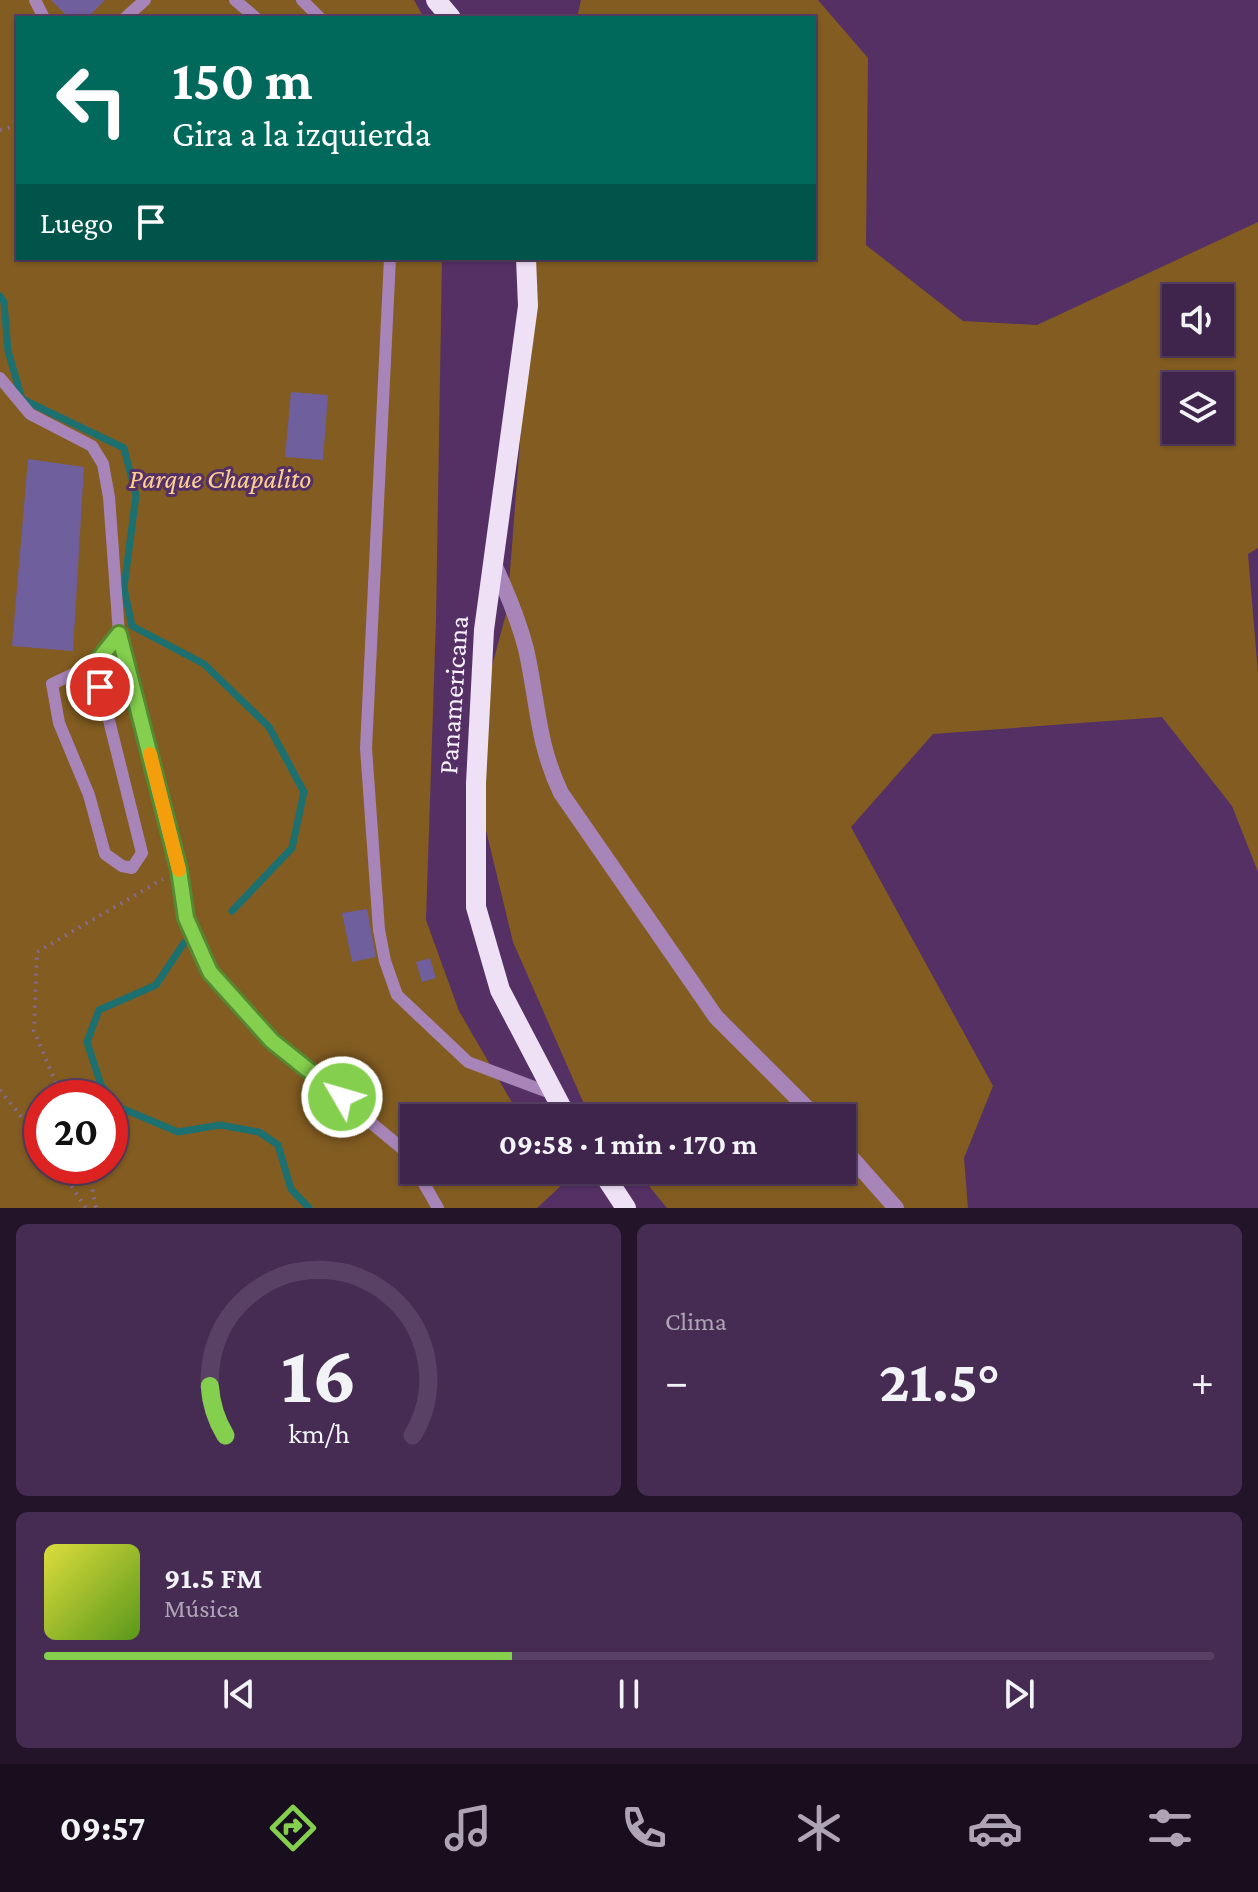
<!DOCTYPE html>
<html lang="es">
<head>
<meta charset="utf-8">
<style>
	body { margin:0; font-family:"Crimson Pro",serif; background:#462c53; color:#f1f3f6; height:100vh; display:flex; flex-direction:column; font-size:30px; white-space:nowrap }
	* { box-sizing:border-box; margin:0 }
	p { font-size:26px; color:#ada4b5 }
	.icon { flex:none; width:44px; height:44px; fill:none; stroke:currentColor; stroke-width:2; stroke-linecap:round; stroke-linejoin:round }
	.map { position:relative; height:1208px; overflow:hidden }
	.drawer { display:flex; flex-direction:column; gap:16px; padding:16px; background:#23142a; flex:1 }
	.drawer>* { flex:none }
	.banner { position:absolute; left:16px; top:16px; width:800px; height:244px; border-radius:0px; box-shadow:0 2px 6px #0004,0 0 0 2px #584164; background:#00695c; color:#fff; overflow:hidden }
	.fabs { position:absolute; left:1162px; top:284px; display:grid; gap:16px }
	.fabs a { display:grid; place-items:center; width:72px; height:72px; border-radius:0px; background:#3f244c; box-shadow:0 2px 6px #0004,0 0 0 2px #584164; font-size:40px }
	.speed { position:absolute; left:24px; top:1080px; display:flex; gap:16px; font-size:40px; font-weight:700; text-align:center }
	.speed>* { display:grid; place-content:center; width:104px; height:104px; border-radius:50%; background:#3f244c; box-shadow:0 2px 6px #0004,0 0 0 2px #584164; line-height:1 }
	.speed .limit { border:12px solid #d22; background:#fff; color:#111 }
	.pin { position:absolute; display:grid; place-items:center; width:68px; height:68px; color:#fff; margin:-34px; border:4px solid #fff; border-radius:50%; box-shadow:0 2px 8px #0007 }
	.me { position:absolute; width:88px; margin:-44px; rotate:308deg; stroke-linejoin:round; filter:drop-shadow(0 0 6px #0008) }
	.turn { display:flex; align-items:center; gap:28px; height:168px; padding:0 24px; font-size:36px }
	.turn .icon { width:104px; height:104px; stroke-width:2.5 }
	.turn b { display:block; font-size:56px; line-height:68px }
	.then { display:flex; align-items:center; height:76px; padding:0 24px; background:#0003; gap:16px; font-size:30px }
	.big { font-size:60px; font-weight:700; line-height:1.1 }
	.drawer .card { flex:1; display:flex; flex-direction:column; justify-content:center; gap:12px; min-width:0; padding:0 28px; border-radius:12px; background:#462c53 }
	.drawer .dial { align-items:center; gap:0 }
	.dial svg { height:208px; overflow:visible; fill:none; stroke:#584164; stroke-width:7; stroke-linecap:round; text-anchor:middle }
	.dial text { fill:#f1f3f6; stroke:none }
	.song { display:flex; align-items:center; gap:24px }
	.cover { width:96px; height:96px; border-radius:12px; background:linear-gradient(135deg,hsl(60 70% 55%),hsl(90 70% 35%)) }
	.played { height:8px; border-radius:4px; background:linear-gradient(90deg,#84cf4d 40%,#584164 40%) }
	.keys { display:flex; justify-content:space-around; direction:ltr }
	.heat { display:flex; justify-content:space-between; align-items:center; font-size:44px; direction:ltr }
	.drawer .tiles { flex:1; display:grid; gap:16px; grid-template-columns:1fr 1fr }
	.card:last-child { grid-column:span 2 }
	.trip { position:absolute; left:400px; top:1104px; width:456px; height:80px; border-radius:0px; background:#3f244c; box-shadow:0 2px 6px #0004,0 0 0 2px #584164; font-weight:700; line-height:80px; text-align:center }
	.tabs { display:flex; height:128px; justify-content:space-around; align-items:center; background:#190e1e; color:#ada4b5 }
	.tabs .icon { width:56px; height:56px }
	.tabs .selected { color:#84cf4d }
	.tabs b { font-size:36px; color:#f1f3f6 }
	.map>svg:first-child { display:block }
</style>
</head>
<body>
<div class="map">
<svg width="1258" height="1208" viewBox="0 0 1258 1208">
	<rect width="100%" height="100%" fill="#543065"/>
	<g fill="#825c21" fill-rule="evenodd">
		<path d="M0,0H414L424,18H18V258H442L436,620L426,920L459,1011L521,1118H414V1170H555L564,1183L537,1208H0ZM42,1098H110V1166H42Z"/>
		<path d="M581,0H818L868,58L866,245L963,321L1037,325L1258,222V548L1248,554L1258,673V872L1232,806L1162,717L933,734L851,827L993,1086L964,1158L968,1208H667L636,1170H842V1118H595L584,1104L513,942L468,756L507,610L521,429L524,258H814V18H577ZM1176,298H1220V342H1176ZM1176,386H1220V430H1176Z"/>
	</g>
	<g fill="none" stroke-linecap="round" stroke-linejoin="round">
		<g stroke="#1c7070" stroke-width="7">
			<polyline points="0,296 4,302 8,351 22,399 124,448 136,495 124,588 132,626 204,664 269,727 304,792 292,848 232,911"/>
			<polyline points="184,943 156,985 99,1010 87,1042 101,1085 121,1108 178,1132 220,1125 259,1132 278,1145 291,1189 309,1208"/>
		</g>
	</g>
	<g fill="#6f5f9d">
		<polygon points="51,0 105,0 87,18 66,15"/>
		<polygon points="291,392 328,395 323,460 285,457"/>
		<polygon points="28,459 84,467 73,651 12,646"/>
		<polygon points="367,909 376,957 352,962 342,913"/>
		<polygon points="430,958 436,978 422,982 416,962"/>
	</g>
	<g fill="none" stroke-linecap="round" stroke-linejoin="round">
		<g stroke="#876b94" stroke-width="4" stroke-dasharray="2 6" stroke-linecap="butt">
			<polyline points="0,130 18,125"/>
			<polyline points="0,1090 42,1143"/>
			<polyline points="62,1098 34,1031 37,952 163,879"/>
			<polyline points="58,1166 86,1208"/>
			<polyline points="88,1166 96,1208"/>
		</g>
		<g stroke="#a885b9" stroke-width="12">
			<polyline points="35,0 44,18"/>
			<polyline points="235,0 256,18"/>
			<polyline points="302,0 320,18"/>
			<polyline points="125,18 145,0"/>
			<polyline points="390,258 366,748 379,930 385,961 397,995 468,1062 553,1094"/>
			<polyline points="0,378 30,414 92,446 103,464 109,497 119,634 179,870 186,918 210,972 272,1041 404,1150 414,1167"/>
			<polyline points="95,664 142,853 132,868 122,866 105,854 89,795 59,723 52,684 95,664 119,634"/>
			<polyline points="416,1170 438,1208"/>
		</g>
		<g stroke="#a885b9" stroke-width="16">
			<path d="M493,562C506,590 518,618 526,649C538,702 537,743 561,793L716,1017L817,1118"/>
			<polyline points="842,1147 896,1208"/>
		</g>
		<g stroke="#eee0f5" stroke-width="20">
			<polyline points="436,0 451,18"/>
			<polyline points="526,258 528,306 484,630 476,783 476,907 500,990 567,1118"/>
			<polyline points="601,1170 626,1208"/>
		</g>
	</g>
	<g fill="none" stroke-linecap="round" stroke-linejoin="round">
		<defs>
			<polyline id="route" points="100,687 95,664 119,634 179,870 186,918 210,972 272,1041 342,1097"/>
		</defs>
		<use href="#route" stroke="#568732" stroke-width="20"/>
		<use href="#route" stroke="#84cf4d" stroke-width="14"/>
		<polyline stroke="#f59e0b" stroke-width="14" points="150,754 179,870"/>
	</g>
	<g text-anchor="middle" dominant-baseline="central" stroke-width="6" stroke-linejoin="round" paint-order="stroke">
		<g font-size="28" font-style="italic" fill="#fed092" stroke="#543065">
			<text x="220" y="478">Parque Chapalito</text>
		</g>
		<g font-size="28" fill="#f8f0fd" stroke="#543065">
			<text transform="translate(453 695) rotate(-86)">Panamericana</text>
		</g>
	</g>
</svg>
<div class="fabs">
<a><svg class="icon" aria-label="sound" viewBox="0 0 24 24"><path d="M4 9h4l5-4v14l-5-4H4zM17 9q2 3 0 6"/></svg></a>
<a><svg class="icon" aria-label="layers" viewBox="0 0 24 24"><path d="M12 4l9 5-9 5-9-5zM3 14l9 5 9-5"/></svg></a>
</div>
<div class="speed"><div class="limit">20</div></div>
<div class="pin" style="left:100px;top:687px;background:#d93025"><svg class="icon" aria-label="arrive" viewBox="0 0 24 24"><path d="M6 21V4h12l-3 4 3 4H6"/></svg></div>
<svg class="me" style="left:342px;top:1097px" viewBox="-20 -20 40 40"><circle r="17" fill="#84cf4d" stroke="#fff" stroke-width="3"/><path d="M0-11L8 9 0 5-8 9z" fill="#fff"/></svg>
<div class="trip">09:58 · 1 min · 170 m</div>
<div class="banner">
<div class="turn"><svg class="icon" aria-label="left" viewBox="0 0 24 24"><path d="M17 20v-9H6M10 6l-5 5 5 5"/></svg><div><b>150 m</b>Gira a la izquierda</div></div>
<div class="then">Luego<svg class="icon" aria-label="arrive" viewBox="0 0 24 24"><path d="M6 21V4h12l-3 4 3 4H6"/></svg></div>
</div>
</div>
<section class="drawer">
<div class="tiles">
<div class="card dial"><svg viewBox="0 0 100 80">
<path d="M14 69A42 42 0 1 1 86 69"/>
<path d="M14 69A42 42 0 0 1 8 50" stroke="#84cf4d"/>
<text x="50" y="56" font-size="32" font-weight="700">16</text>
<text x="50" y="72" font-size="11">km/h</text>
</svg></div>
<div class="card"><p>Clima</p>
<div class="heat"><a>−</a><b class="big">21.5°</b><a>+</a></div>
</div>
<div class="card">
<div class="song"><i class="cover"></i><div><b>91.5 FM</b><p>Música</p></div></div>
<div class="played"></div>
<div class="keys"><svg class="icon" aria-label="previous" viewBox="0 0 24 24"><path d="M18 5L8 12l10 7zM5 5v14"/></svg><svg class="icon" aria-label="pause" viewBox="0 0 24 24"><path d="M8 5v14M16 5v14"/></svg><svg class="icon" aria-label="next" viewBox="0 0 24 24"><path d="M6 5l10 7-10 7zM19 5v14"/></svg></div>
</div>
</div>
</section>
<nav class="tabs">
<b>09:57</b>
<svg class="icon selected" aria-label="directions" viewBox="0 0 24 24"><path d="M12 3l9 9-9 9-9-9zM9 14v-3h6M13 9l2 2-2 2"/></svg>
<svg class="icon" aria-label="music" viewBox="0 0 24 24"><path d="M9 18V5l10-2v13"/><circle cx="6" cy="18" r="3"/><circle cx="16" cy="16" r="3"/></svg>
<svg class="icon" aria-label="phone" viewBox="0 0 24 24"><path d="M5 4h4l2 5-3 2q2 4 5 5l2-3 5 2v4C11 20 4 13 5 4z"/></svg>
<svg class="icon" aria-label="climate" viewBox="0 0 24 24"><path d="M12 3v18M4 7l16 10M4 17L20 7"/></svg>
<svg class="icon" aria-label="car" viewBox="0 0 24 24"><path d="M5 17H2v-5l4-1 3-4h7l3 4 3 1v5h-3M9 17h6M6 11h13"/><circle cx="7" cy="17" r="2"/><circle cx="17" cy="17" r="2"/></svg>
<svg class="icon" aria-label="filters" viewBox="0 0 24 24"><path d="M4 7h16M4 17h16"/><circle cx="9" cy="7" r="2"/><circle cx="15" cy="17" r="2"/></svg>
</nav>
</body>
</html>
